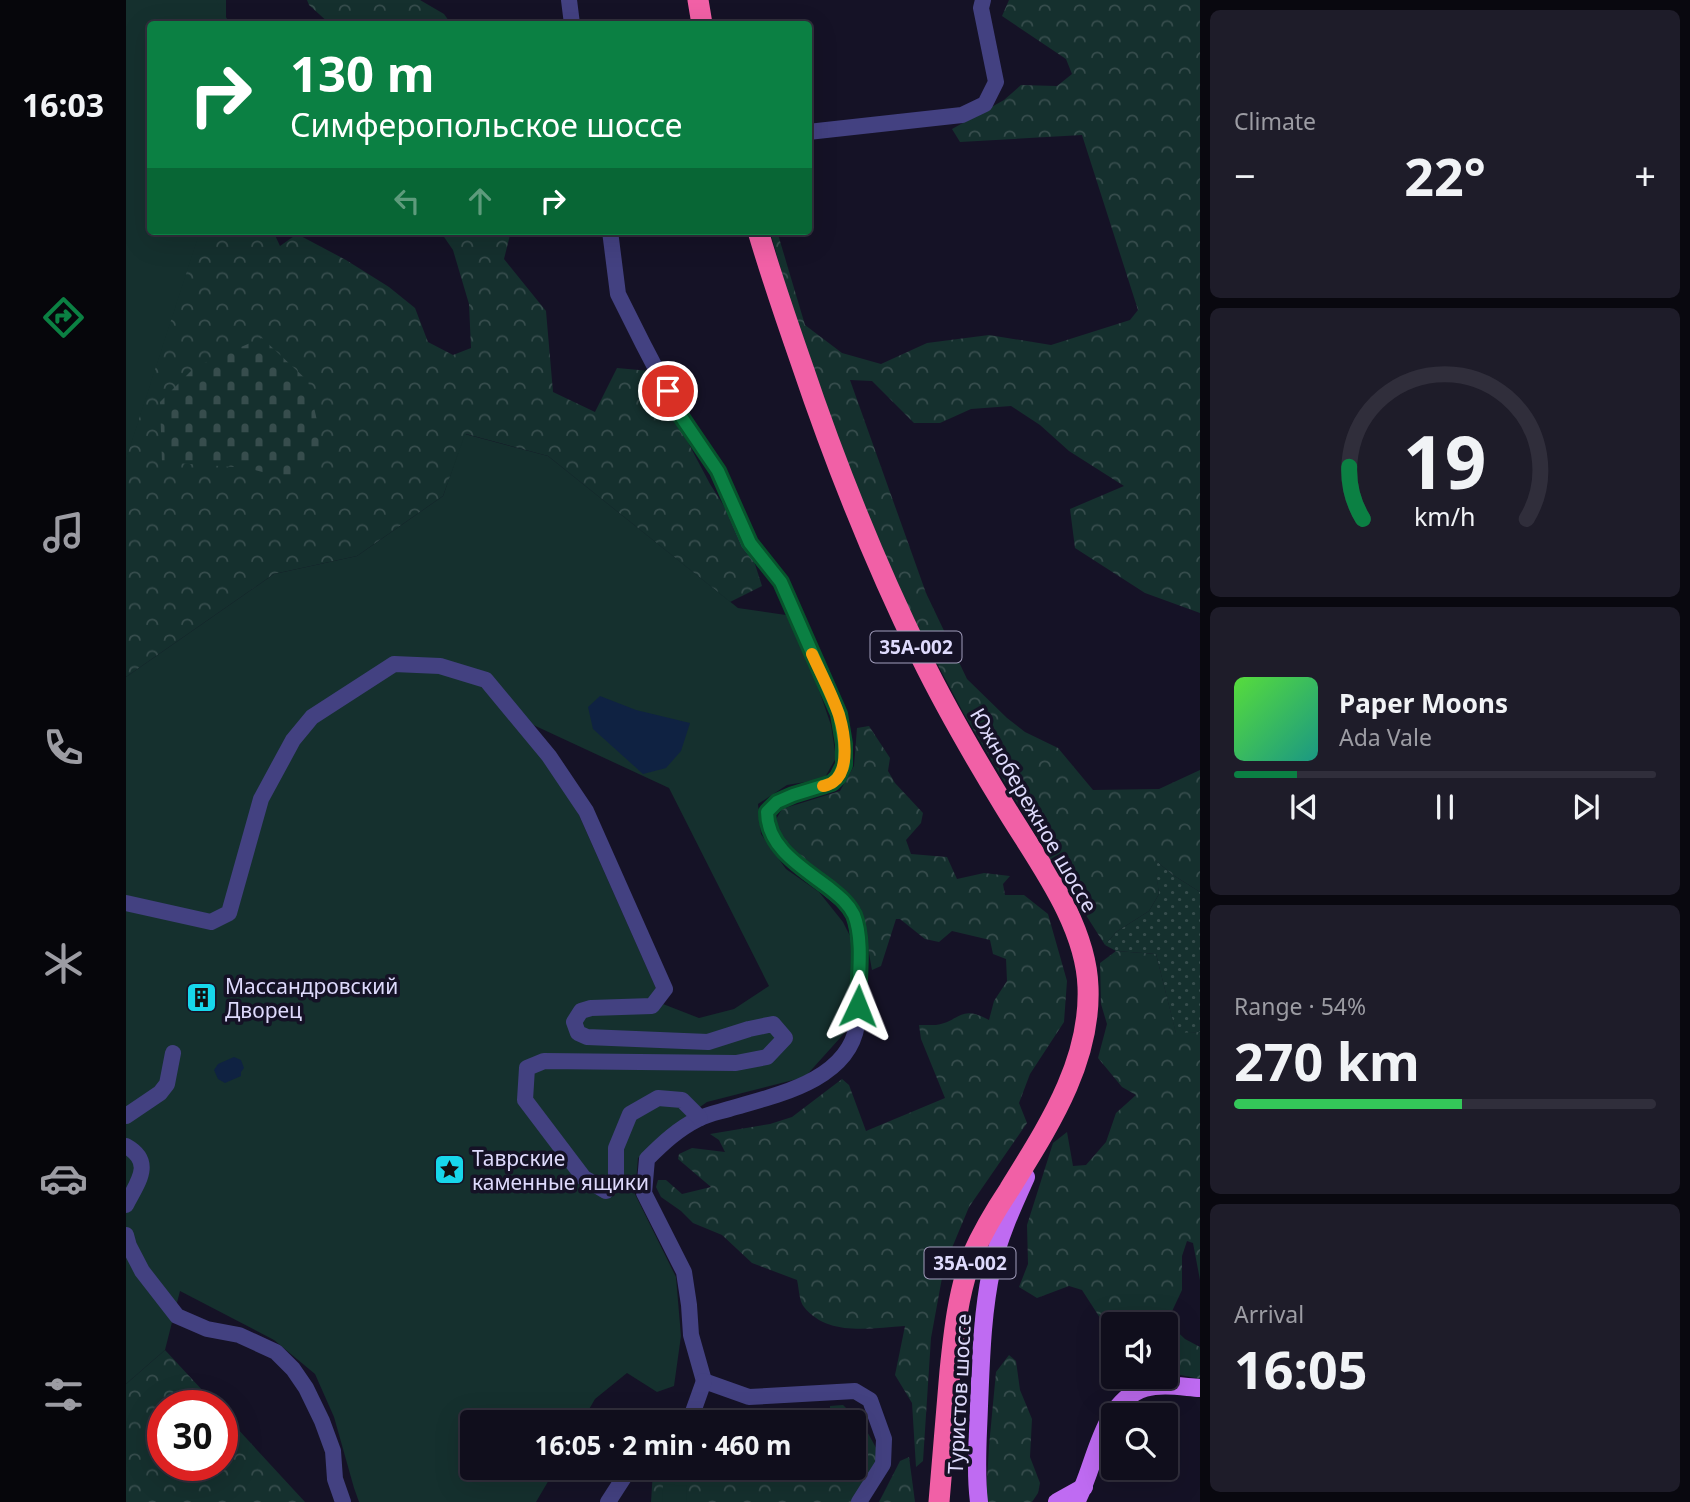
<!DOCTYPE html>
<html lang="en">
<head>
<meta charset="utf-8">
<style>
	body { margin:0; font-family:"Noto Sans",sans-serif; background:#1e1c29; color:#f1f3f6; height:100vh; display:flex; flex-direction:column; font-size:26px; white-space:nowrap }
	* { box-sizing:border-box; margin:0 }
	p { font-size:23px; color:#9c9ca3 }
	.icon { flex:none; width:38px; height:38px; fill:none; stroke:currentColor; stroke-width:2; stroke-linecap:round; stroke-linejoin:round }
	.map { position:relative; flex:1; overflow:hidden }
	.details { display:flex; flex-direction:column; gap:10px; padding:10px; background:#09080f; width:490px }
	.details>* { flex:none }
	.banner { position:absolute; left:21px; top:21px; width:665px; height:214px; border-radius:7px; box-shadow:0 7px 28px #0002,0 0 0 2px #302e3b; background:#0b8043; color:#fff; overflow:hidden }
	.tools { position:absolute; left:975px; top:1312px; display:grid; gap:14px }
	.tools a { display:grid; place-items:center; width:77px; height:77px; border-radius:7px; background:#100e1c; box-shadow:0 7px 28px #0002,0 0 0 2px #302e3b; font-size:35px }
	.speed { position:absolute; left:21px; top:1390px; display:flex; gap:14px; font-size:35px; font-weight:700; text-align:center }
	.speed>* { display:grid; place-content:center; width:91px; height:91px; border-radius:50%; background:#100e1c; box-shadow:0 7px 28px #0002,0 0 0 2px #302e3b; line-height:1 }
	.speed .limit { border:10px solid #d22; background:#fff; color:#111 }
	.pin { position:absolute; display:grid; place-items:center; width:60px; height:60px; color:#fff; margin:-30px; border:4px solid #fff; border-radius:50%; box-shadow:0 2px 7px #0007 }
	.me { position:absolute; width:77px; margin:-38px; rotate:2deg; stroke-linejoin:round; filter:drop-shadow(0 0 5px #0008) }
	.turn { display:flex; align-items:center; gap:24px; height:147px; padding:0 28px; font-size:32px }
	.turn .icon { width:91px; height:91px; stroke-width:2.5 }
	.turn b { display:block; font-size:49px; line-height:60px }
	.lanes { display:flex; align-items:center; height:66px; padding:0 28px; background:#0003; justify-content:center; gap:35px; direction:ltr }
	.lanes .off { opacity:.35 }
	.big { font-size:52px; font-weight:700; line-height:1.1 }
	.details .tile { flex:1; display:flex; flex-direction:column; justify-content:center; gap:10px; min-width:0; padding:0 24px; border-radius:10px; background:#1e1c29 }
	.details .dial { align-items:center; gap:0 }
	.dial svg { height:182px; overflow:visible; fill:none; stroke:#302e3b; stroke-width:7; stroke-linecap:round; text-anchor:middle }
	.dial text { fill:#f1f3f6; stroke:none }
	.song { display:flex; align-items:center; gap:21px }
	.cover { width:84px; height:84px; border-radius:10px; background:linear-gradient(135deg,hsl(110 70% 55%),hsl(170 70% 35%)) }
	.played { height:7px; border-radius:4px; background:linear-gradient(90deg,#0b8043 15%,#302e3b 15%) }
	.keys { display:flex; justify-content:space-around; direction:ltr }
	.heat { display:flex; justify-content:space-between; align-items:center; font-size:38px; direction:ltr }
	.charge { height:10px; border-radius:5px; background:linear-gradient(90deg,#34c759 54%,#302e3b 0) }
	.trip { position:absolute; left:334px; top:1410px; width:406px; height:70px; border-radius:7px; background:#100e1c; box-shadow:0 7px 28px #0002,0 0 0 2px #302e3b; font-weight:700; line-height:70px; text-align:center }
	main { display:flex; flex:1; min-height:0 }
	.dock { display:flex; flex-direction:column; width:126px; justify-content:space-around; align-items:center; background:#06060b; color:#9c9ca3 }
	.dock .icon { width:49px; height:49px }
	.dock .selected { color:#0b8043 }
	.dock b { font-size:32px; color:#f1f3f6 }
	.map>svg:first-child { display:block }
</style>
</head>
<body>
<main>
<nav class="dock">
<b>16:03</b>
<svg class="icon selected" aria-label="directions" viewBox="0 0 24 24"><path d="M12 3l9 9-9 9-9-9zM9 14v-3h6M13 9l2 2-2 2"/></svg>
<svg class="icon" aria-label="music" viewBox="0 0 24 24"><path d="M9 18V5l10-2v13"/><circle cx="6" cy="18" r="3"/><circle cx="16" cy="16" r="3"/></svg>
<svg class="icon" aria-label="phone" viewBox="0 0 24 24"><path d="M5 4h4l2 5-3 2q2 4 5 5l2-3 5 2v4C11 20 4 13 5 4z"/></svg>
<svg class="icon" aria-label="climate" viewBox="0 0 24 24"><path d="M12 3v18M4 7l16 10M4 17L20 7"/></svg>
<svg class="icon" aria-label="car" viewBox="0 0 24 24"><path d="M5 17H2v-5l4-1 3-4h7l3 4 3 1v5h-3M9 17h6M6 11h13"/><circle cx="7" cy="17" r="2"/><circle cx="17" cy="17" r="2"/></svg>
<svg class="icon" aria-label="filters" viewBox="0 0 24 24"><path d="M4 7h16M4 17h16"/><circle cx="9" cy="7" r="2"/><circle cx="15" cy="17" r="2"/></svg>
</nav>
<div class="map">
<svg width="1074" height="1502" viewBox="0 0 1074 1502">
	<defs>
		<pattern id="grass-dots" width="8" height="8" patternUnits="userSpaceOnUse" patternTransform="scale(1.75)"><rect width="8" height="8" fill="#15302e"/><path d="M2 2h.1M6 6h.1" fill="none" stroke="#374d4d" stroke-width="1.8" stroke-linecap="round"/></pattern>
		<pattern id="forest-crowns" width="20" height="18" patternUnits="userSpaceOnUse" patternTransform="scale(1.75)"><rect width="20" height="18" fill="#15302e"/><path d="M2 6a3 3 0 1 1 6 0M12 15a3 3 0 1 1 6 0" fill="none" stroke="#374d4d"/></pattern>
		<pattern id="cemetery-stones" width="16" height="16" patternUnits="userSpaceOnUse" patternTransform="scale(1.75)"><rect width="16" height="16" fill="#15302e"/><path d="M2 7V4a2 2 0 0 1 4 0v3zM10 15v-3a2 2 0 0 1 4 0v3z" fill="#374d4d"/></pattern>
	</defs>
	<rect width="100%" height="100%" fill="#151226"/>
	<polygon fill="url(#grass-dots)" points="1028,859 1047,875 1074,892 1074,1032 1050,1034 1030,954 990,951 979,945 990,932 1023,911 1033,894"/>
	<g fill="url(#forest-crowns)">
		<polygon points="0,0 100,0 100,24 24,24 24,231 147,231 154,246 171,234 220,260 263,287 289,308 302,342 327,355 345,348 343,304 327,250 314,231 385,231 378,259 420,311 427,392 469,412 491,368 524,371 584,484 606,519 628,561 636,586 604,602 422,456 340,434 317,496 231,556 148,574 0,677"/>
		<polygon points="181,0 294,0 318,14 325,24 204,24 183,5"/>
		<polygon points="883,0 1074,0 1074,613 1019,593 949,548 944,509 998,486 943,451 914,425 885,406 845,409 814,423 788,423 746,381 724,380 800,593 841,679 881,718 899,732 932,748 967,790 1033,789 1074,770 1074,892 1047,875 1029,860 1033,894 1023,911 990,932 979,945 928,865 838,714 756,560 672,330 644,231 651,231 679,325 716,353 755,364 801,343 863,335 925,345 1004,320 1012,310 956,135 834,142 826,129 878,100 895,85 931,86 946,74 940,59 876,16"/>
		<path d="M743,726L764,758L762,771L769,783L797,813L795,823L780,840L785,854L821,857L831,879L858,873L884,876L877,884L879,895H898L922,914L941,981L938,1022L904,1074L893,1103L901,1123L843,1207L818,1267L805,1338L797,1461L790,1467L786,1403L769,1375L779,1326C745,1328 702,1337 678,1307C673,1301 673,1288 671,1280L626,1263L596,1235L567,1223L555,1211L535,1197L530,1187L532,1180H540L556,1194L585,1187L552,1159L553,1154L566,1148L599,1152L593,1140L584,1134L644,1124L666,1117L716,1079L723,1085L740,1131L819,1098L795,1039L793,1025C799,1025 805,1025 810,1025C835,1021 833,1004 863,1020L868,1001L881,981L880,959L867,954L864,940L826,931L813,942L799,939L774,919H770L755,966L746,970L735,909L713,887L661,850L648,823L656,809L714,791L728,766L731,728Z"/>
		<polygon points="990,951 1030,954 1050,1033 1074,1032 1074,1280 1067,1243 1061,1241 1056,1256 1056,1290 1041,1322 1059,1339 1074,1347 1074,1379 1040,1372 1040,1325 987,1325 987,1338 956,1290 943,1286 911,1298 893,1287 902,1264 901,1225 927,1143 941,1132 947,1166 960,1165 980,1142 990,1113 1010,1095 996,1087 972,1058 981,1024 975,1004 974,963"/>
		<polygon points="39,1350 90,1405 37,1405 37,1465 96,1465 96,1412 179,1502 0,1502 0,1384"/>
		<polygon points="883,1355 890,1361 894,1390 906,1419 904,1457 914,1483 912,1493 906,1502 862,1502 860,1498 863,1446 870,1372"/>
		<polygon points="717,1405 738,1426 754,1455 725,1502 525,1502 527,1471 540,1468 728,1468 728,1423 704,1423 704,1406"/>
		<polygon points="783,1457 789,1502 753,1502 774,1461"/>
	</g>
	<polygon fill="url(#cemetery-stones)" points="136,338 182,381 197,447 166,480 122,468 36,462 34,402 69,367"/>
	<g fill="#15302e" fill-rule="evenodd">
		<polygon points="0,0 90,0 104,24 24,24 24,231 74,231 0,459"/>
		<path d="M339,434L422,456L612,608L660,615L685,667L705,725L710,758L698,779L661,785L632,804L635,834L660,869L693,892L717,922L727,942L723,1028L679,1077L581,1102L550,1124L512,1158L509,1194L550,1277L555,1336L548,1386L531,1392L501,1373L469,1399L455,1423H346V1468H430L410,1502H233L228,1488L208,1417L189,1374L148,1340L54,1291L39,1350L0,1384V677L148,574L231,556L317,496ZM403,723L543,788L643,986L608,1009L573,1018L537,1004L441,788Z"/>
		<polygon points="537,1484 561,1486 560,1502 536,1502"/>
	</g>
	<g fill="#0f2242">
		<polygon points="474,696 510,710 564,723 555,751 540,768 517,774 467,729 462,707"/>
		<polygon points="108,1057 115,1060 118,1068 115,1072 115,1076 99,1083 92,1079 88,1070 92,1064"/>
	</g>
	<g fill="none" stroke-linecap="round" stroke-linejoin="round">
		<g stroke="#434181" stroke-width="16">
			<polyline points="443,0 446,24"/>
			<polyline points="682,132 836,115 859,104 870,82 855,8 857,0"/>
			<path d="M484,231L492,294L517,344L554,415L592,471L623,543L655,582L713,714L718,744V765L712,777L706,783L667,795L651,802L641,812C641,849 677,868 703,889C713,897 723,904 728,916C738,943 732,996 731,1025C722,1081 650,1095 603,1109C593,1112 582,1114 572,1119C552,1129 537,1143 521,1159L518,1193L558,1272L563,1305L565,1335L578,1381"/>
			<polyline points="0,903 85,922 103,913 135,799 167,740 186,717 268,664 314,666 360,680 423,756 460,811 539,989 526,1006 465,1008 455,1011 448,1022 452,1033 461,1037 582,1042 623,1029 647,1024 659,1038 641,1057 610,1063 418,1061 401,1068 399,1100 458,1178 480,1191 490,1178 490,1148 504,1114 532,1098 556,1100 574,1118"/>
			<polyline points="0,1116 34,1093 41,1084 47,1053"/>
			<path d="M0,1146C29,1162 11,1183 0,1205"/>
			<polyline points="0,1235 3,1246 16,1271 51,1316 81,1329 113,1335 150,1352 167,1369 180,1388 196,1421 207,1451 209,1479 217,1502"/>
			<polyline points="578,1381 623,1397 729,1391 744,1400 758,1439 757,1464 733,1502"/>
			<polyline points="563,1423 578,1381"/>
			<polyline points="482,1502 504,1468"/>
		</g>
		<g stroke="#bf6bf2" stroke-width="18">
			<path d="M853,1502C849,1470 852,1438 853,1406C855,1359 856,1313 866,1267C873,1236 887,1206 900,1177"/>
			<polyline points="931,1502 958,1487"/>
			<path d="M950,1502C970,1467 974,1402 1019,1388C1036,1383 1057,1387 1074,1388"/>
		</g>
		<g stroke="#f160a6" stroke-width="21">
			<polyline points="572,0 576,24"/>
			<path d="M632,231C645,275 660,319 675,362C709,463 748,561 795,657C820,708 849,758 879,807C911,860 960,923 962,987C965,1063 921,1128 883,1190C869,1211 856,1233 846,1256C832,1293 828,1332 824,1371C820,1415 817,1458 813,1502"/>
		</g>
	</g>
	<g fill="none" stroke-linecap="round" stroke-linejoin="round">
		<defs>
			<path id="route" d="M542,391L554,415L592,471L624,543L655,582L713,714L718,744V765L712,777L706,783L667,795L651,802L641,812C641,848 677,868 703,888C713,896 722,903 728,915C738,940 732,979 732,1006"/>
		</defs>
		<use href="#route" stroke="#07532c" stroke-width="18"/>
		<use href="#route" stroke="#0b8043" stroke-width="12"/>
		<path stroke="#f59e0b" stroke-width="12" d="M686,654C695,674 706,694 713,715C718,732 725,770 707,782C705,784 698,786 697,786"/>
	</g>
	<defs>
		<symbol id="building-square" viewBox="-11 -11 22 22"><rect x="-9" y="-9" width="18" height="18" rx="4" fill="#17d7eb" stroke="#151226"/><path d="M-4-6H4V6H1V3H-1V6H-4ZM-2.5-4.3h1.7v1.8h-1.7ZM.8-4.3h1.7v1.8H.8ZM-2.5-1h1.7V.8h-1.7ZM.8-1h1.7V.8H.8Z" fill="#111"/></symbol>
		<symbol id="sight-square" viewBox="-11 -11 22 22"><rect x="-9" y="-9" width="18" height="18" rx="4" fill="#17d7eb" stroke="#151226"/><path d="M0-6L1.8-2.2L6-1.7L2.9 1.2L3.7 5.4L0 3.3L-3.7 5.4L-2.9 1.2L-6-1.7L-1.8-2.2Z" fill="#111"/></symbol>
	</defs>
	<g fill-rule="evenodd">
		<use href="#building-square" x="58" y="980" width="35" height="35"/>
		<use href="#sight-square" x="306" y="1152" width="35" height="35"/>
	</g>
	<g text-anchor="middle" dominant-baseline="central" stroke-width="7" stroke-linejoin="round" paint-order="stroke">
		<g fill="#151226" stroke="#a29ebc" stroke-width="2">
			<rect x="744.5" y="631.5" width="91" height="31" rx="5"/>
			<rect x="798.5" y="1247.5" width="91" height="31" rx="5"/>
		</g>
		<g font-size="19" font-weight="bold" fill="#dedafc">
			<text x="790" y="647">35А-002</text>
			<text x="844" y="1263">35А-002</text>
		</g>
		<g font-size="21" fill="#dedafc" stroke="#151226">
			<text transform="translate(908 810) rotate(60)">Южнобережное шоссе</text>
			<text transform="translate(833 1394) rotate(-87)">Туристов шоссе</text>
		</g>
		<g font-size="21" fill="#dedafc" stroke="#151226" text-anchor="start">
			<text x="99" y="986">Массандровский<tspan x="99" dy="24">Дворец</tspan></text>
			<text x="346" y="1158">Таврские<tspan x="346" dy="24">каменные ящики</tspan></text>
		</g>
	</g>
</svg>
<div class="tools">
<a><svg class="icon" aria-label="sound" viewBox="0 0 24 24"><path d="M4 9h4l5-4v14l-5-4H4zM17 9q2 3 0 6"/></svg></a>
<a><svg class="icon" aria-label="search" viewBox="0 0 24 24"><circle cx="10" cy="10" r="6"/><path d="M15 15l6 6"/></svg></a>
</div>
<div class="speed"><div class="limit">30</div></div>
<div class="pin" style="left:542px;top:391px;background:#d93025"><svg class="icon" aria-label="arrive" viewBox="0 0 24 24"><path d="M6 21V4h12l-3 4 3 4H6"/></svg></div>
<svg class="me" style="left:732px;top:1006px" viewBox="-20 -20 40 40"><path d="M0-17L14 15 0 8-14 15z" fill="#0b8043" stroke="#fff" stroke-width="4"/></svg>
<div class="trip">16:05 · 2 min · 460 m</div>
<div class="banner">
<div class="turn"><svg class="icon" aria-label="right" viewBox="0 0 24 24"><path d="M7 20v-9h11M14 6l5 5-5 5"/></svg><div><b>130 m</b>Симферопольское шоссе</div></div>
<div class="lanes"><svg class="icon off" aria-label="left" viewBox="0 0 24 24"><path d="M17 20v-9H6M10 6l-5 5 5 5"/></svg><svg class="icon off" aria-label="ahead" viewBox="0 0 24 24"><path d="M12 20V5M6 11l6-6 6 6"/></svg><svg class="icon" aria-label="right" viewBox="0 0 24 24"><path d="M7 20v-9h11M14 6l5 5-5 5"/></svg></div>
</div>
</div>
<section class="details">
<div class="tile"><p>Climate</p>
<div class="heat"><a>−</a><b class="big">22°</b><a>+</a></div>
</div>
<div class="tile dial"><svg viewBox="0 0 100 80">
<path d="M14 69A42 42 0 1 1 86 69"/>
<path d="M14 69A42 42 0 0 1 8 46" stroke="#0b8043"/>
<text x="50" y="56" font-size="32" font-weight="700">19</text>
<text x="50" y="72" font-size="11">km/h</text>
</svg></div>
<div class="tile">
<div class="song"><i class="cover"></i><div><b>Paper Moons</b><p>Ada Vale</p></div></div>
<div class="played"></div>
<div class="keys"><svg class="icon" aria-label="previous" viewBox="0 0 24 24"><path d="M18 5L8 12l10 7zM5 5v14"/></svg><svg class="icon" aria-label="pause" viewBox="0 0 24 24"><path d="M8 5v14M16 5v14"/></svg><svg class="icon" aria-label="next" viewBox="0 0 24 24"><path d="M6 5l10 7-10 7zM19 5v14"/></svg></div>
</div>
<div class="tile"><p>Range · 54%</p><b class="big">270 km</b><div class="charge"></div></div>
<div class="tile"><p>Arrival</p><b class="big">16:05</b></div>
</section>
</main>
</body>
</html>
